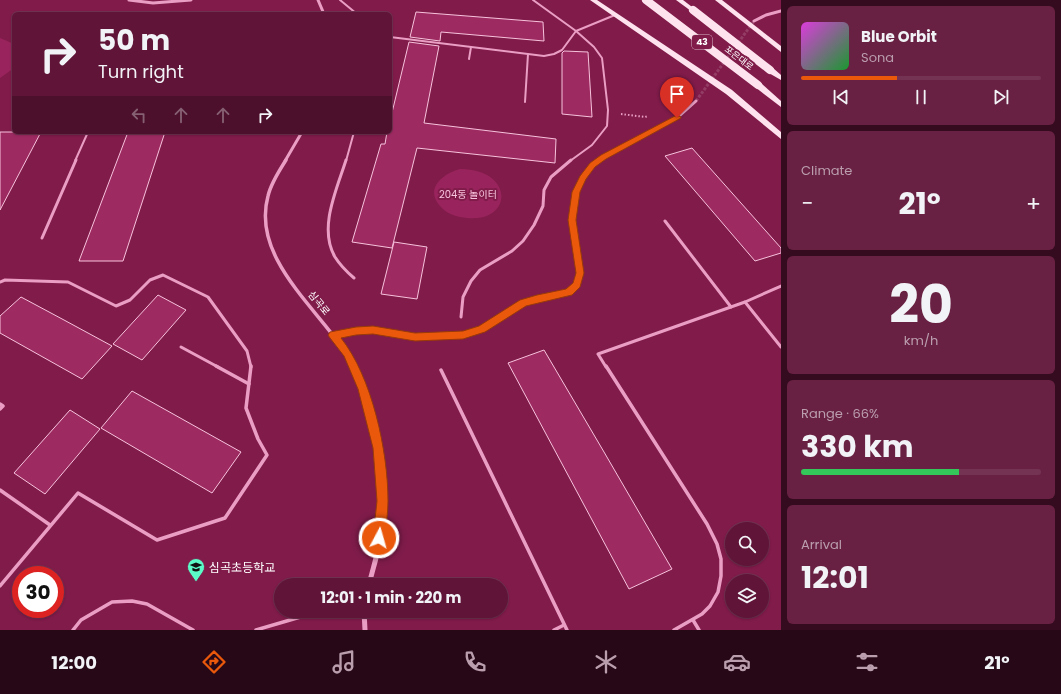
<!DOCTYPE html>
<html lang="en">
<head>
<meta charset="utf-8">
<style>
	body { margin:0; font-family:Poppins,"Noto Sans KR",sans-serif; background:#692143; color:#f1f3f6; height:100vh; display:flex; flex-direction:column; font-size:15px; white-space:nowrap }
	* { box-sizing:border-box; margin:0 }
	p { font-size:13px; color:#ba9eae }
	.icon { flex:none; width:22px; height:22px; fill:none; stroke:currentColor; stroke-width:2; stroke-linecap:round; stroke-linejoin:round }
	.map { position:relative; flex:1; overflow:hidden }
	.sheet { display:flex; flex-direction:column; gap:6px; padding:6px; background:#350b1f; width:280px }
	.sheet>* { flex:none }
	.guide { position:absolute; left:12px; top:12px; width:380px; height:122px; border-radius:6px; box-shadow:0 1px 3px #0004,0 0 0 1px #743353; background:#601438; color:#f1f3f6; overflow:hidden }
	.controls { position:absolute; left:725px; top:522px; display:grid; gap:8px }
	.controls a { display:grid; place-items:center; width:44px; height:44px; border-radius:50%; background:#601438; box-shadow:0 1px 3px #0004,0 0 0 1px #743353; font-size:20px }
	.speed { position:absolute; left:12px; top:566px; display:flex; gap:8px; font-size:20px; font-weight:700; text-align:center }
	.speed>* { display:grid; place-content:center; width:52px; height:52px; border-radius:50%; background:#601438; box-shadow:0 1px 3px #0004,0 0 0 1px #743353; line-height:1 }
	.speed .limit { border:6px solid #d22; background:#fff; color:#111 }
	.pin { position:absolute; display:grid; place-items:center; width:34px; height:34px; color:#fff; margin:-41px -17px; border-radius:50% 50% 50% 0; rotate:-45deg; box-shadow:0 0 4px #0007 }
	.pin .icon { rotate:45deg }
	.me { position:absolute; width:44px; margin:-22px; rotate:6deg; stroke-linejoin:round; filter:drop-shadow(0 0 3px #0008) }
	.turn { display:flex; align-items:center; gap:14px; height:84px; padding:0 20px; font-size:18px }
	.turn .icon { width:52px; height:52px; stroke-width:2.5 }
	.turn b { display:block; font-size:28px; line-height:34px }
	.lanes { display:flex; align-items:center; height:38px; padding:0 20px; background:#0003; justify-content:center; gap:20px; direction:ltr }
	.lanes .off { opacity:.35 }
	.big { font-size:30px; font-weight:700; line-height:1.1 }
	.sheet .card { flex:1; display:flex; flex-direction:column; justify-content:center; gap:6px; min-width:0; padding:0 14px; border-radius:6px; background:#692143 }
	.sheet .dial { align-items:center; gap:0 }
	.dial b { font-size:52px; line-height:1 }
	.song { display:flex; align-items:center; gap:12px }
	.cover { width:48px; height:48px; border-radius:6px; background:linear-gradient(135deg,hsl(300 70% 55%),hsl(130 70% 35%)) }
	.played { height:4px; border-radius:2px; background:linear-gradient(90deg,#ea580c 40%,#743353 40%) }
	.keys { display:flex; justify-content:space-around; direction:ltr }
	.heat { display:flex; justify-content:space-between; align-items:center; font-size:22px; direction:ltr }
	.charge { height:6px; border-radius:3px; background:linear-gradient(90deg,#34c759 66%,#743353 0) }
	.trip { position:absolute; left:274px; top:578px; width:234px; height:40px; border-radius:20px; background:#601438; box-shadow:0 1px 3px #0004,0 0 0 1px #743353; font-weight:700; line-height:40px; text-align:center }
	.dock { display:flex; height:64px; justify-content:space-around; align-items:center; background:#260816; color:#ba9eae }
	.dock .icon { width:28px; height:28px }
	.dock .selected { color:#ea580c }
	.dock b { font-size:18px; color:#f1f3f6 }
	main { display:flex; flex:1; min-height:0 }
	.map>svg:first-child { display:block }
</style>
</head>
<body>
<main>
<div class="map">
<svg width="781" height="630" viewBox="0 0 781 630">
	<rect width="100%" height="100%" fill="#801b4a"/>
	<g fill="#99245d">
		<polygon points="0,38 14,44 14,68 0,78"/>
		<path d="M460,169C515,169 513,223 467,218C458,217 449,215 442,208C423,190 442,174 460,169Z"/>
	</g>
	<g fill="#9e2a62" stroke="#f7c3dc">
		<polygon points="416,12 543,22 544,41 441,32 440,41 410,37"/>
		<polygon points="409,42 439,46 424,123 556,139 555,163 417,148 392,248 352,242 381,144 385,144 387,132 390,132 390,121"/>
		<polygon points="564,51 588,52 592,117 562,114 562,53"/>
		<polygon points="0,132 41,132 0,210"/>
		<polygon points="128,132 165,132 123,261 79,261"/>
		<polygon points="692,148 781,248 781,253 755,261 665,156"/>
		<polygon points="394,242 427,247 417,299 381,294"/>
		<polygon points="158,295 186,310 142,360 113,344"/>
		<polygon points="21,297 64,320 112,346 82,379 0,333 0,316"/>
		<polygon points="544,350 604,452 672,569 629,589 508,363"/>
		<polygon points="132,391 241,452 212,493 101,428"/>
		<polygon points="70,410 100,429 45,494 14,473"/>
	</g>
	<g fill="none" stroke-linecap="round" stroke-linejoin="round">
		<polyline stroke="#933d65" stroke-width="3" stroke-dasharray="3 1.5" stroke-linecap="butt" points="696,101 754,21"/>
		<polyline stroke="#ea9ec3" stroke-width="2" stroke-dasharray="1.5 2" stroke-linecap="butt" points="621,114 645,117 648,116"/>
		<g stroke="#ea9ec3" stroke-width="2">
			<polyline points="340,0 357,14"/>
			<polyline points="533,0 576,31 594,47 602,58 608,110 607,126 592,145 570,161"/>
			<polyline points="390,37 544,56 554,54 562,50 576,31 615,15"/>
			<polyline points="469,59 471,47"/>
			<polyline points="525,102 528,54"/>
			<polyline points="75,161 88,132"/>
			<polyline points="346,161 354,132"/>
		</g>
		<g stroke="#ea9ec3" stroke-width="3">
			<path d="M346,160C337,189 318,228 335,257C340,265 347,272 354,278"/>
			<polyline points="665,221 731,307"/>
			<polyline points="42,238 76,160"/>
			<polyline points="0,282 5,280 68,282 116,306 130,300 150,280 163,275 208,297 247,351 251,367"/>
			<polyline points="745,302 781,347"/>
			<polyline points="461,317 463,297 471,281 480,270 512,251 523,241 534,225 543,206 544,190 551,177 571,160"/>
			<polyline points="181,347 218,367"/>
			<polyline points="606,367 598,354 745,302 781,286"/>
		</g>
		<g stroke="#ea9ec3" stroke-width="3.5">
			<polyline points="216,366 249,384"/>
			<polyline points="606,366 707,524 717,544 721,559 721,576 718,592 710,606 702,614 674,630"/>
			<polyline points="441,370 567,630"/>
			<polyline points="0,404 3,406 0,409"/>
			<polyline points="0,490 50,525"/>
			<polyline points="0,586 78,493 157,540 225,518 267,455 258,439 246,408 251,366"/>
			<polyline points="693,620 699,630"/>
			<polyline points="73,630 81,620 112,602 132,601 147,604 193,630"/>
			<polyline points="256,630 321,611"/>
			<polyline points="554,630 564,625"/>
		</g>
		<g stroke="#ea9ec3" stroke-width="3">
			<polyline points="129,0 153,3 191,0"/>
			<polyline points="318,0 324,14"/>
			<polyline points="754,21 766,15 781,11"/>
			<polyline points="285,161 302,132"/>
			<polyline points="598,161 677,118 696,101"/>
		</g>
		<g stroke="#ea9ec3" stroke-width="3.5">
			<path d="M286,160C279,171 271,183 268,196C250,262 327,315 355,367"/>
			<path d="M333,335C346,333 359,330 372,330C386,330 400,336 414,337C428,338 449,337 463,335C485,331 502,315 521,304C537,295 562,300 575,286C594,267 546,199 599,160"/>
		</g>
		<g stroke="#ea9ec3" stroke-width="5">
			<path d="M354,366C379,420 388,484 379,543C377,558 372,571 369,585"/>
			<polyline points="364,611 365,630"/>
		</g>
		<g fill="#fee2ee" fill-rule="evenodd">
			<polygon points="590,0 597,0 732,90 781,132 781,139 726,94"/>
			<polygon points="676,0 683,0 696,10 691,11"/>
			<polygon points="715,0 722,0 781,46 781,52"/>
			<polygon points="767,68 773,68 781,75 781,80 767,72"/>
			<polygon points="755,83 761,83 781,101 781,107 755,87"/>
		</g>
		<g stroke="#fee2ee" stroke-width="8">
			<polyline points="646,0 758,85"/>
			<polyline points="693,10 770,70"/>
		</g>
	</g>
	<path fill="#ea580c" stroke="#983908" d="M675,116H680L681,118L606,159L595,167L586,179L580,192L576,220L584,273L580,287L572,295L526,306L485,332L463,339L415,341L373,334L356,335L341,338C372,377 388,451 388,501C388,513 386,525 385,538L383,542L379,543L375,542L373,538L377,501L373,448L358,389L344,356L330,338L328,335L330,332L356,327L373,326L415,333L463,331L479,326L520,300L537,295L566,289L573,283L576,273L568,220L572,192L580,176L590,163L601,155Z"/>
	<defs>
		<symbol id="school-pin" viewBox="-11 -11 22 30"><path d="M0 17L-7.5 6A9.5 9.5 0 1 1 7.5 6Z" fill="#5bfbc8" stroke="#801b4a"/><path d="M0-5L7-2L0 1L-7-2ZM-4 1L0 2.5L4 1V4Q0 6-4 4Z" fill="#111"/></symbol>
	</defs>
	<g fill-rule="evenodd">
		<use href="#school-pin" x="186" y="557" width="20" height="27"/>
	</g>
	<g text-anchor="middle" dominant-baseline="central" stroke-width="4" stroke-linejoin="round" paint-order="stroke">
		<rect fill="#801b4a" stroke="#d9bbc9" stroke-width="1" x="692" y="35" width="20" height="14" rx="3"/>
		<g font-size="9" font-weight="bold" fill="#fff">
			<text x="702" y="42">43</text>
		</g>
		<g font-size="9" fill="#fff" stroke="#801b4a">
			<text transform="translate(739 58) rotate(37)">포은대로</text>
		</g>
		<g font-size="10" fill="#f7c3dc" stroke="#801b4a">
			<text x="468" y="194">204동 놀이터</text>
		</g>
		<g font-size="10" fill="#fff" stroke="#801b4a">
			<text transform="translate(319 303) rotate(51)">심곡로</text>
		</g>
		<g font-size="12" fill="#fff" stroke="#801b4a" text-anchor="start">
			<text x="209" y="567">심곡초등학교</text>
		</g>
	</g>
</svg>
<div class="controls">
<a><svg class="icon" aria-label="search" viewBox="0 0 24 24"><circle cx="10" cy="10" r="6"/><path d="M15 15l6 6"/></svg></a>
<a><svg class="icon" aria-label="layers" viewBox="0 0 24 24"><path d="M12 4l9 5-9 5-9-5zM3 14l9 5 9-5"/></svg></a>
</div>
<div class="speed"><div class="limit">30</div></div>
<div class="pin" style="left:677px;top:118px;background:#d93025"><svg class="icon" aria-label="arrive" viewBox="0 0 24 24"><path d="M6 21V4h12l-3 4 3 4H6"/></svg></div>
<svg class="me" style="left:379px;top:538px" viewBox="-20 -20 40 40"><circle r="17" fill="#ea580c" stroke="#fff" stroke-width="3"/><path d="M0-11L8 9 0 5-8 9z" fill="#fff"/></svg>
<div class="trip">12:01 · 1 min · 220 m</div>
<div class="guide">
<div class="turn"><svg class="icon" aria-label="right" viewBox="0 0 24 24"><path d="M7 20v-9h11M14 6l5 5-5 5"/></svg><div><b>50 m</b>Turn right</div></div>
<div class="lanes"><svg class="icon off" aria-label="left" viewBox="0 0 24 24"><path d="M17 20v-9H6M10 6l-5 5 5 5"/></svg><svg class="icon off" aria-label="ahead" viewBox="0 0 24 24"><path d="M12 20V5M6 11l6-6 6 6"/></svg><svg class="icon off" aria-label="ahead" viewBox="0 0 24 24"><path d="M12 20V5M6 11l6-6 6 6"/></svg><svg class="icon" aria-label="right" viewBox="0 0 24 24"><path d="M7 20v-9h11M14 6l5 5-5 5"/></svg></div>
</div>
</div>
<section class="sheet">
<div class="card">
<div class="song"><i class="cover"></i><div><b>Blue Orbit</b><p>Sona</p></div></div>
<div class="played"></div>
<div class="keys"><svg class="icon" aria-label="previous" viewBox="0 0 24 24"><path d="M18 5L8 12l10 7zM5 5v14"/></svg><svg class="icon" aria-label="pause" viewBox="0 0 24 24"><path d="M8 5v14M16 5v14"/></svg><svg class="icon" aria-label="next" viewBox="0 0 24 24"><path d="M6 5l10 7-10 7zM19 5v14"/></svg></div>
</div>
<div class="card"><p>Climate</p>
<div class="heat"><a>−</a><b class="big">21°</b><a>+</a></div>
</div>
<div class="card dial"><b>20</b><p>km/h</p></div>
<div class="card"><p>Range · 66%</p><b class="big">330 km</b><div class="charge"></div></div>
<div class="card"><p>Arrival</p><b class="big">12:01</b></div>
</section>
</main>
<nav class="dock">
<b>12:00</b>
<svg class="icon selected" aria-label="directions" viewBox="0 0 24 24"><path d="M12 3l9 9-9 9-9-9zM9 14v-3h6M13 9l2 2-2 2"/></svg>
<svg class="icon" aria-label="music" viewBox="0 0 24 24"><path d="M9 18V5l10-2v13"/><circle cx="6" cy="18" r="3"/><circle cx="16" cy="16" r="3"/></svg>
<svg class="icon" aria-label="phone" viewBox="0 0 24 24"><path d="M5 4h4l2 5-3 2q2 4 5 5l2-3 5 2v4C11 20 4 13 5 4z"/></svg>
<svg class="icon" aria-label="climate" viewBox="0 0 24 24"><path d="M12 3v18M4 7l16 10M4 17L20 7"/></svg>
<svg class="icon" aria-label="car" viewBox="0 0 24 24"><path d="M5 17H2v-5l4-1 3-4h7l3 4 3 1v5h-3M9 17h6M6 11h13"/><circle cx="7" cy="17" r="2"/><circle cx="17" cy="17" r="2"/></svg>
<svg class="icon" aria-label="filters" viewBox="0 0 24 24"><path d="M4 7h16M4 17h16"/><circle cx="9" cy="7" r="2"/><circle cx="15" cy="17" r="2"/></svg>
<b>21°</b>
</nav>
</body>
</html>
